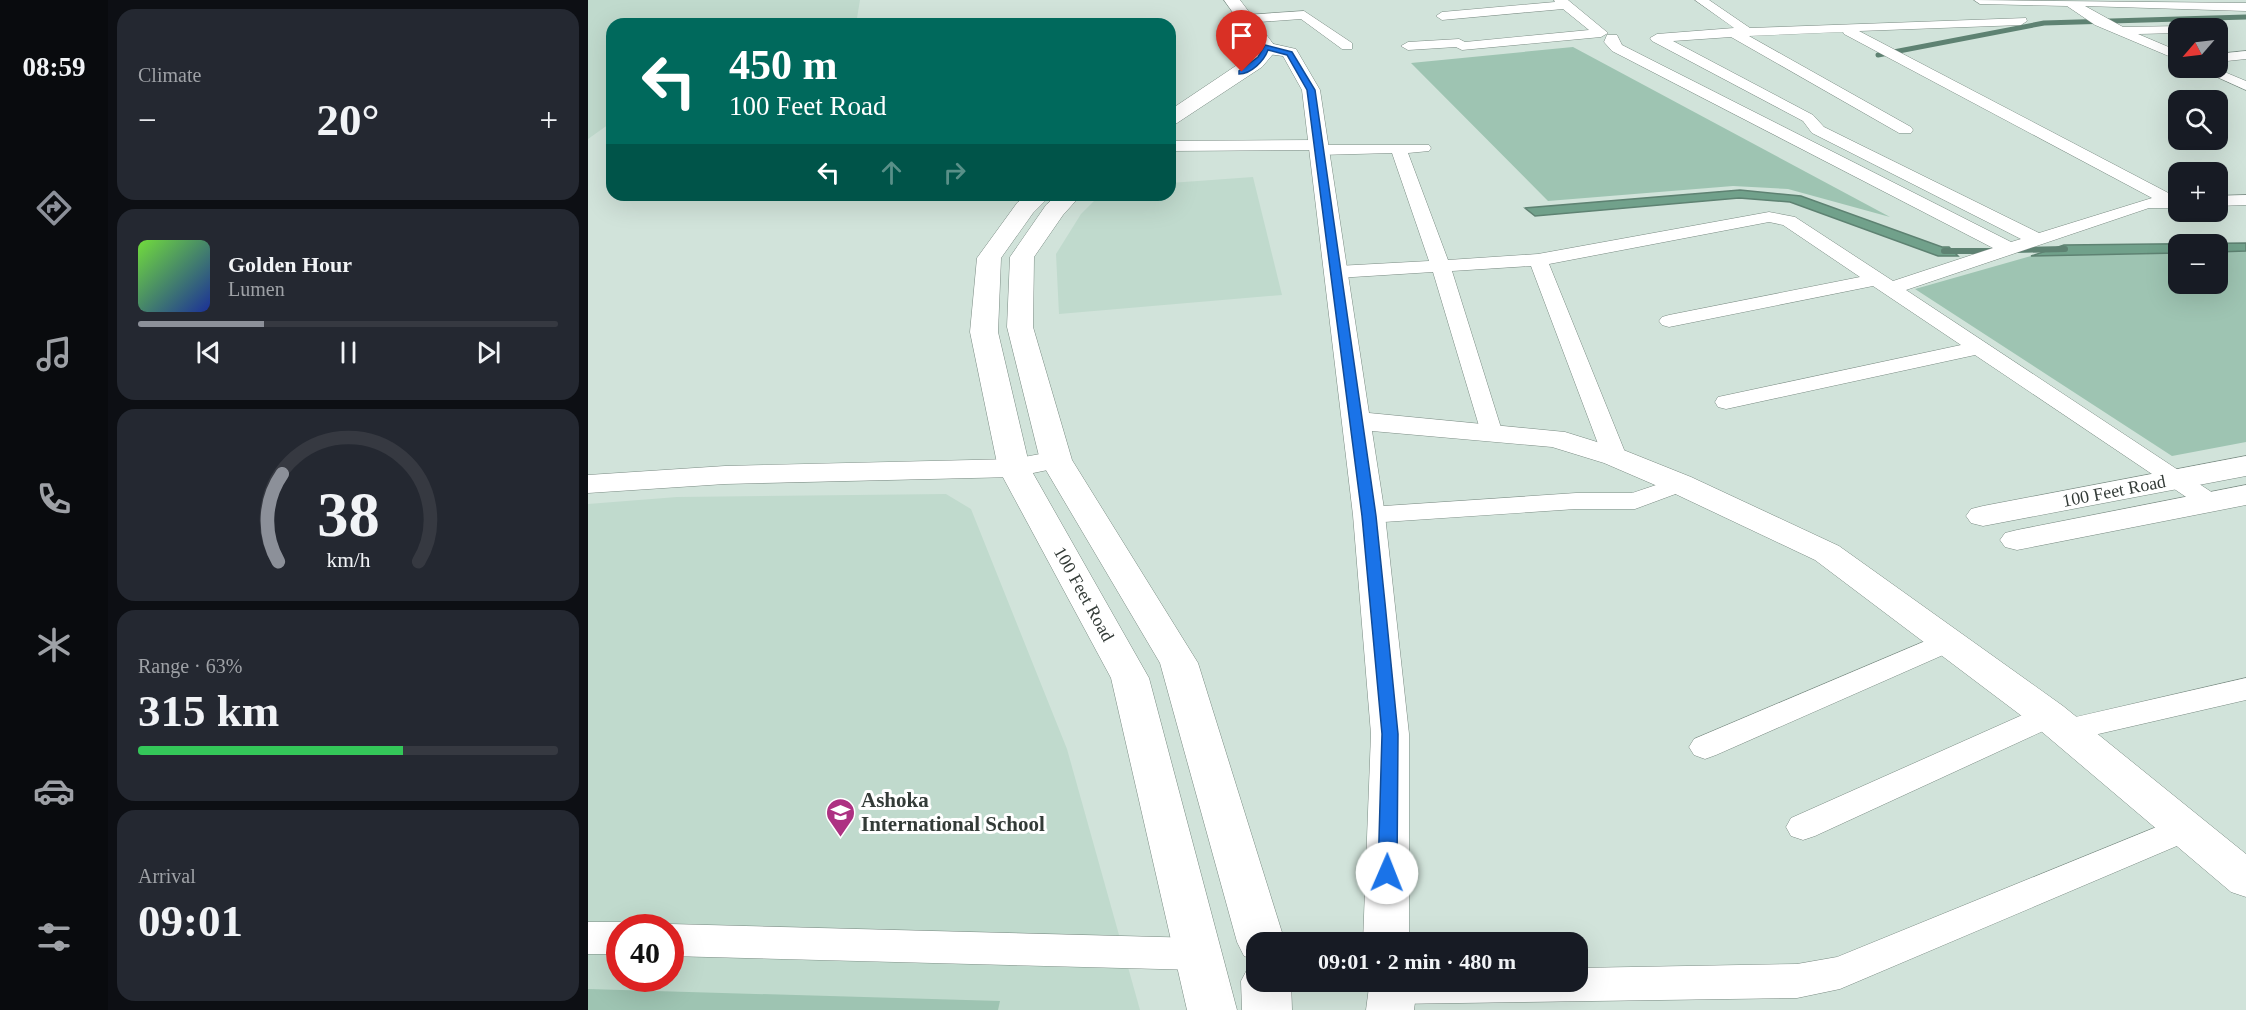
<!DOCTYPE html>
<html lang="en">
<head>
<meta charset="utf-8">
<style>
	body { margin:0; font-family:Georgia,serif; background:#242831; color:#f1f3f6; height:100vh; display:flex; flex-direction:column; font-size:22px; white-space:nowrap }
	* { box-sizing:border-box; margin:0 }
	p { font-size:20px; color:#9ea1a6 }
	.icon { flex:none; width:33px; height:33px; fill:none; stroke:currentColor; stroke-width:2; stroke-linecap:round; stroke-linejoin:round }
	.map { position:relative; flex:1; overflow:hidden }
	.panel { display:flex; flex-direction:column; gap:9px; padding:9px; background:#0d0f14; width:480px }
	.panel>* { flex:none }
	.guide { position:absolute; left:18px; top:18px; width:570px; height:183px; border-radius:18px; box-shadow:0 6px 24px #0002; background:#00695c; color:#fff; overflow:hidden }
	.needle { width:39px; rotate:242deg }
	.controls { position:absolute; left:1580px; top:18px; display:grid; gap:12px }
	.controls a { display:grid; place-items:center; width:60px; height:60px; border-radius:12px; background:#171b24; box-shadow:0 6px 24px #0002; font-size:30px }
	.speed { position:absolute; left:18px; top:914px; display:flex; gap:12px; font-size:30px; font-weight:700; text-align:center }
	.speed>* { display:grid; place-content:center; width:78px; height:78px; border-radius:50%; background:#171b24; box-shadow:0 6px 24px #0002; line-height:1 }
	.speed .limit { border:9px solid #d22; background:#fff; color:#111 }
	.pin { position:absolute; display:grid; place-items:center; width:51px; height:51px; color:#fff; margin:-62px -26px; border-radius:50% 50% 50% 0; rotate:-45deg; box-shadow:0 0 6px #0007 }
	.pin .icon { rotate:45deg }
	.me { position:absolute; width:66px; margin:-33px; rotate:1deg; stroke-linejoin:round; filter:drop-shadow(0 0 4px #0008) }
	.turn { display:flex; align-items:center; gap:21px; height:126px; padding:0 24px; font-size:27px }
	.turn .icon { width:78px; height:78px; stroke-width:2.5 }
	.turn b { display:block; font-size:42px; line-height:51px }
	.lanes { display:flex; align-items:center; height:57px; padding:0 24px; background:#0003; justify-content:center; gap:30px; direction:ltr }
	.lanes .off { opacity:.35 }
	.big { font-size:45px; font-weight:600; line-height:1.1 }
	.panel .card { flex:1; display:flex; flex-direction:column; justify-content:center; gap:9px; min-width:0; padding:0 21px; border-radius:18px; background:#242831 }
	.panel .dial { align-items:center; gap:0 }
	.dial svg { height:156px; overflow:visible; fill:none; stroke:#363941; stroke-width:7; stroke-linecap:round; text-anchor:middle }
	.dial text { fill:#f1f3f6; stroke:none }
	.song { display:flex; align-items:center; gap:18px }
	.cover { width:72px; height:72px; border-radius:9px; background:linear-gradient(135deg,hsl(100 70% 55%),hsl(230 70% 35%)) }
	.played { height:6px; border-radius:3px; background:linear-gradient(90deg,#8c9099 30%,#363941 30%) }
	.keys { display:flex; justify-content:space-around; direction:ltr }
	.heat { display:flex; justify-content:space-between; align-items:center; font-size:33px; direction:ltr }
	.charge { height:9px; border-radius:4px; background:linear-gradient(90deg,#34c759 63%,#363941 0) }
	.trip { position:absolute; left:658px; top:932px; width:342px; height:60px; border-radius:18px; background:#171b24; box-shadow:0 6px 24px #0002; font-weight:600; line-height:60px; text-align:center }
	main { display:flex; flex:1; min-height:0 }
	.dock { display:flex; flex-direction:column; width:108px; justify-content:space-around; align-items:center; background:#090b0e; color:#9ea1a6 }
	.dock .icon { width:42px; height:42px }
	.dock .active { color:#8c9099 }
	.dock b { font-size:27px; color:#f1f3f6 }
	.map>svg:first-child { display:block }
</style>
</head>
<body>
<main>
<nav class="dock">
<b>08:59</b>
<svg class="icon active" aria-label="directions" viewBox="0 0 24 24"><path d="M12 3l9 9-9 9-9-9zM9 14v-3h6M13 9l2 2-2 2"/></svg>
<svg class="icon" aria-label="music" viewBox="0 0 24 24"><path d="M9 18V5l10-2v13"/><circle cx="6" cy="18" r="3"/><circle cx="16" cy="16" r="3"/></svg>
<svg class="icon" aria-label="phone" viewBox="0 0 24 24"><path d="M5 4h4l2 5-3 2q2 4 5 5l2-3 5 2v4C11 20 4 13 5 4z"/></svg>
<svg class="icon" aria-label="climate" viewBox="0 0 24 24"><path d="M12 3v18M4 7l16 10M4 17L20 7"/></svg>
<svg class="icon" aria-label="car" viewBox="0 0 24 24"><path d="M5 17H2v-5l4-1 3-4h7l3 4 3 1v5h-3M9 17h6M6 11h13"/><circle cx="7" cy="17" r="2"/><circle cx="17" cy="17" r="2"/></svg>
<svg class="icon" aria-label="filters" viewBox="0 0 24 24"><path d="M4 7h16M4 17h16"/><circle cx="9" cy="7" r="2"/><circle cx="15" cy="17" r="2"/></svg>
</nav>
<section class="panel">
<div class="card"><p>Climate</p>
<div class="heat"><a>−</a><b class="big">20°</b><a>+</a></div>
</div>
<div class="card">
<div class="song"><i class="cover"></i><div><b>Golden Hour</b><p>Lumen</p></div></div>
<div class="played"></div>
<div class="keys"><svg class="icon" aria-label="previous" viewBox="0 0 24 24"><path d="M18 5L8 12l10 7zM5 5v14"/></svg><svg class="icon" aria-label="pause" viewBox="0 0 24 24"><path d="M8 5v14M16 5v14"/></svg><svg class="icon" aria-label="next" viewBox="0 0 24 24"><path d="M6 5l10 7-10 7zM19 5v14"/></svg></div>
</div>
<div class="card dial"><svg viewBox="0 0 100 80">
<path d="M14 69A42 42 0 1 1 86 69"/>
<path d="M14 69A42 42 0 0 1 16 24" stroke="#8c9099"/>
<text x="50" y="56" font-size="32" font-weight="700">38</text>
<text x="50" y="72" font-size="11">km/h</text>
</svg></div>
<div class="card"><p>Range · 63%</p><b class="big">315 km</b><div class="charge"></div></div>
<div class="card"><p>Arrival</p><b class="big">09:01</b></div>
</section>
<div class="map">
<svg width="1658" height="1010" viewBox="0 0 1658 1010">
	<rect width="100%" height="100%" fill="#d1e3da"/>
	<g fill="#c0dacd" fill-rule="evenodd">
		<polygon points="0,0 272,0 268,24 24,24 24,122 0,139"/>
		<polygon points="665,177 694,295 471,314 468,254 493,214 512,195 582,195 582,183"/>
		<path d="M358,494L383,509L479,749L552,1010H0V504L89,497ZM32,927H82V978H32Z"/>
	</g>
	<g fill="#9ec4b2">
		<polygon points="985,47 1302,217 1200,189 1145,186 960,201 823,63"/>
		<polygon points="1658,251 1658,442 1584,456 1327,289 1443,256 1590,253 1590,284 1629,284 1629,252"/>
		<polygon points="0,989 412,1001 410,1010 0,1010"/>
	</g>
	<g fill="#71a18b" stroke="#5e8272" stroke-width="1.5">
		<polygon points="1152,190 1213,196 1354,247 1361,247 1370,256 1350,256 1202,202 1151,198 947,216 937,208"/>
		<polygon points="1658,243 1658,251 1629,252 1629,244 1590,244 1590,253 1443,256 1476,245"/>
	</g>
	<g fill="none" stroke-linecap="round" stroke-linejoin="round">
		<polyline stroke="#5e8272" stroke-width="5" points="1290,55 1456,23 1658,17"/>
		<g stroke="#5e8272" stroke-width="6">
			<polyline points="1427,250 1477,249"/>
			<polyline points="1356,251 1408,251"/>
		</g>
		<defs>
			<g id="minor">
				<polygon points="966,0 980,0 1020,33 1013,37 874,50 868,47 820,50 813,46 820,42 871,39 877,42 1001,30 975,9 854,20 848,16 854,12 967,2"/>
				<path d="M1107,0H1121L1162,28L1438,18L1439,21L1433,25L1271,31L1590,198V208H1561L1318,290L1631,497L1635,502L1631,507L1622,510L1613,507L1387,355L1138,409L1130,407L1127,402L1130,397L1373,345L1285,286L1081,327L1074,325L1071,321L1074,317L1081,315L1272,277L1195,225L1181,222L961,264L1039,457L1036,462L1027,464L1018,462L1015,457L943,266L864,271L914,431L910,436H894L845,272L749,278L739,272L749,266L841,261L804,153L731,155L723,150L582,151V141L729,140L737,145H841L843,148L841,151L820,153L860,260L950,254L1181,212L1207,217L1305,281L1405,248L1024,51L1016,42L1019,35H1029L1034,45L1423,242L1433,239L1224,133L1215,121L1064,41L1062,38L1069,34L1146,28ZM1255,32L1256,34L1564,198L1451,233L1236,127L1225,115L1085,41L1143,37L1311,133H1323L1325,130L1323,127L1161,36Z"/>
				<polygon points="1386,0 1658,3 1658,11 1497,6 1535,27 1595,26 1596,28 1590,28 1590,33 1550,34 1590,51 1590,60 1507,25 1479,6 1392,4"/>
				<polygon points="716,11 764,43 764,49 754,49 713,19 658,23 652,19 658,15"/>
				<polygon points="1658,51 1658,59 1629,62 1629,54"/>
				<polygon points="1609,68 1627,68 1658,81 1658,90"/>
				<polygon points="1658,195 1658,205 1629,206 1629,196"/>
				<polygon points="1092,477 1101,479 1104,484 1101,489 1047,509 988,509 781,523 772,520 768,515 772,510 781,507 988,493 1044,493"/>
				<polygon points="1361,631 1371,634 1376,641 1371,648 1128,755 1117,759 1106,755 1101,747 1106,739"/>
				<polygon points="1658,678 1658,700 1480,741 1469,738 1464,730 1466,726 1227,836 1215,840 1203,836 1198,827 1203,818 1450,708 1461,705 1472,708 1476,716 1474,720"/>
				<polygon points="1598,815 1610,819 1615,828 1610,837 1252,989 1209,998 805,1004 792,999 786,987 789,981 990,981 990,968 1209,964 1249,957"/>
				<polygon points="0,922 32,922 45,927 32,927 32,954 0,954"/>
				<polygon points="82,924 610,938 623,943 629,954 623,965 610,970 82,956 82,927 75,927"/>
			</g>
			<g id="tertiary">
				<polygon points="654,41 677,42 708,49 732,90 781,413 977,432 1038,451 1103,477 1251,546 1475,706 1658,854 1658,897 1643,892 1447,726 1227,560 1081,491 1016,463 964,447 784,431 797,515 821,734 821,942 775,942 783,734 765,515 714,90 695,56 648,50 646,46 648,42"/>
				<polygon points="468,451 479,454 483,460 479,466 426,477 137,484 0,493 0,475 137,466 426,459"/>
				<polygon points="780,981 826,981 829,987 826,1010 778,1010 781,987"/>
			</g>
			<g id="secondary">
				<polygon points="636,0 652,0 686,45 685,54 674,67 589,123 582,125 582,110 667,53 668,45"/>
				<polygon points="438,195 463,195 445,213 413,258 410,332 442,468 561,678 649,1010 599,1010 523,678 410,468 382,332 389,258 429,203"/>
				<polygon points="469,195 493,195 475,215 446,257 445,327 484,460 610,663 697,942 669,942 669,961 656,956 649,942 572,663 452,460 419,327 422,257 458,205"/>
				<polygon points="1658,456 1658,476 1395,526 1383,523 1378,516 1383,509 1395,506"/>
				<polygon points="1658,485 1658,505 1429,550 1417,547 1412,540 1417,533 1429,530"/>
				<polygon points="669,963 669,981 703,981 704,1010 654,1010 653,981 661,966"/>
			</g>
		</defs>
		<use href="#minor" stroke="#7a8b83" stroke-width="1"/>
		<use href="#tertiary" stroke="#7a8b83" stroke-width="1"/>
		<use href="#secondary" stroke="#7a8b83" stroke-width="1"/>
		<use href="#minor" fill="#fff" fill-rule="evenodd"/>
		<use href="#tertiary" fill="#fff" fill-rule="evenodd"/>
		<use href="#secondary" fill="#fff" fill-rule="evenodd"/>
	</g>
	<path fill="#1a73e8" stroke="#114b97" stroke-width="1.5" d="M677,45L704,52L727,90L788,516L797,603L810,734L809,873L806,878L799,880L793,878L790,873L794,734L782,603L774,516L719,90L699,55L680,50C676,61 663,74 651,74V71L670,57Z"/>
	<defs>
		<symbol id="school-pin" viewBox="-11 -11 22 30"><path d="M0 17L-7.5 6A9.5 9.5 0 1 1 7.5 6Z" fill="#ad3182" stroke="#fff"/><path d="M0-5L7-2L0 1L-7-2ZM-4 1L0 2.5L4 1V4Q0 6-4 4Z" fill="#fff"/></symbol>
	</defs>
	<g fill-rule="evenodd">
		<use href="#school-pin" x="236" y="796" width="33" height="45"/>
	</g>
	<g text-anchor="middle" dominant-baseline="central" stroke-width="6" stroke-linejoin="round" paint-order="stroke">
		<g font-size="18" fill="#333b37" stroke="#fff">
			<text transform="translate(1526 491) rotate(-11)">100 Feet Road</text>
			<text transform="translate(496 594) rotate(61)">100 Feet Road</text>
		</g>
		<g font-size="21" font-weight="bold" fill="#333b37" stroke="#fff" text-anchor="start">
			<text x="273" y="800">Ashoka<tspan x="273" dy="24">International School</tspan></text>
		</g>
	</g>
</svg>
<div class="controls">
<a><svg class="needle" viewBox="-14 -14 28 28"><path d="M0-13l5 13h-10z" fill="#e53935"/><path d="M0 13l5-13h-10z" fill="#9ea1a6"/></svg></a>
<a><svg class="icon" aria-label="search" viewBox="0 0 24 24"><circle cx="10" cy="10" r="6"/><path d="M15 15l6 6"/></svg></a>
<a>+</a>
<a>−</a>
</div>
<div class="speed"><div class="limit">40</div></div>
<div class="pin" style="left:654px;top:72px;background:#d93025"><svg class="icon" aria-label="arrive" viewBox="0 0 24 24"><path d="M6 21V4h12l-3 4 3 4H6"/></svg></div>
<svg class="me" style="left:799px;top:873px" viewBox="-20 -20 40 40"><circle r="19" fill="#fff"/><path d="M0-13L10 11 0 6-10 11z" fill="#1a73e8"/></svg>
<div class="trip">09:01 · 2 min · 480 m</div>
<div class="guide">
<div class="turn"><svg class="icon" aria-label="left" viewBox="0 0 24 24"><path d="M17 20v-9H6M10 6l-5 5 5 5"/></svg><div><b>450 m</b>100 Feet Road</div></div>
<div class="lanes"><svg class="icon" aria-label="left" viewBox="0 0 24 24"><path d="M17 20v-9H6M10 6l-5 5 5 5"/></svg><svg class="icon off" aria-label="ahead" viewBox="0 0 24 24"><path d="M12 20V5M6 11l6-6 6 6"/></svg><svg class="icon off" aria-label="right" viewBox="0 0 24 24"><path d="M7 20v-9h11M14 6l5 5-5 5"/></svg></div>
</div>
</div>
</main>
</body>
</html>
